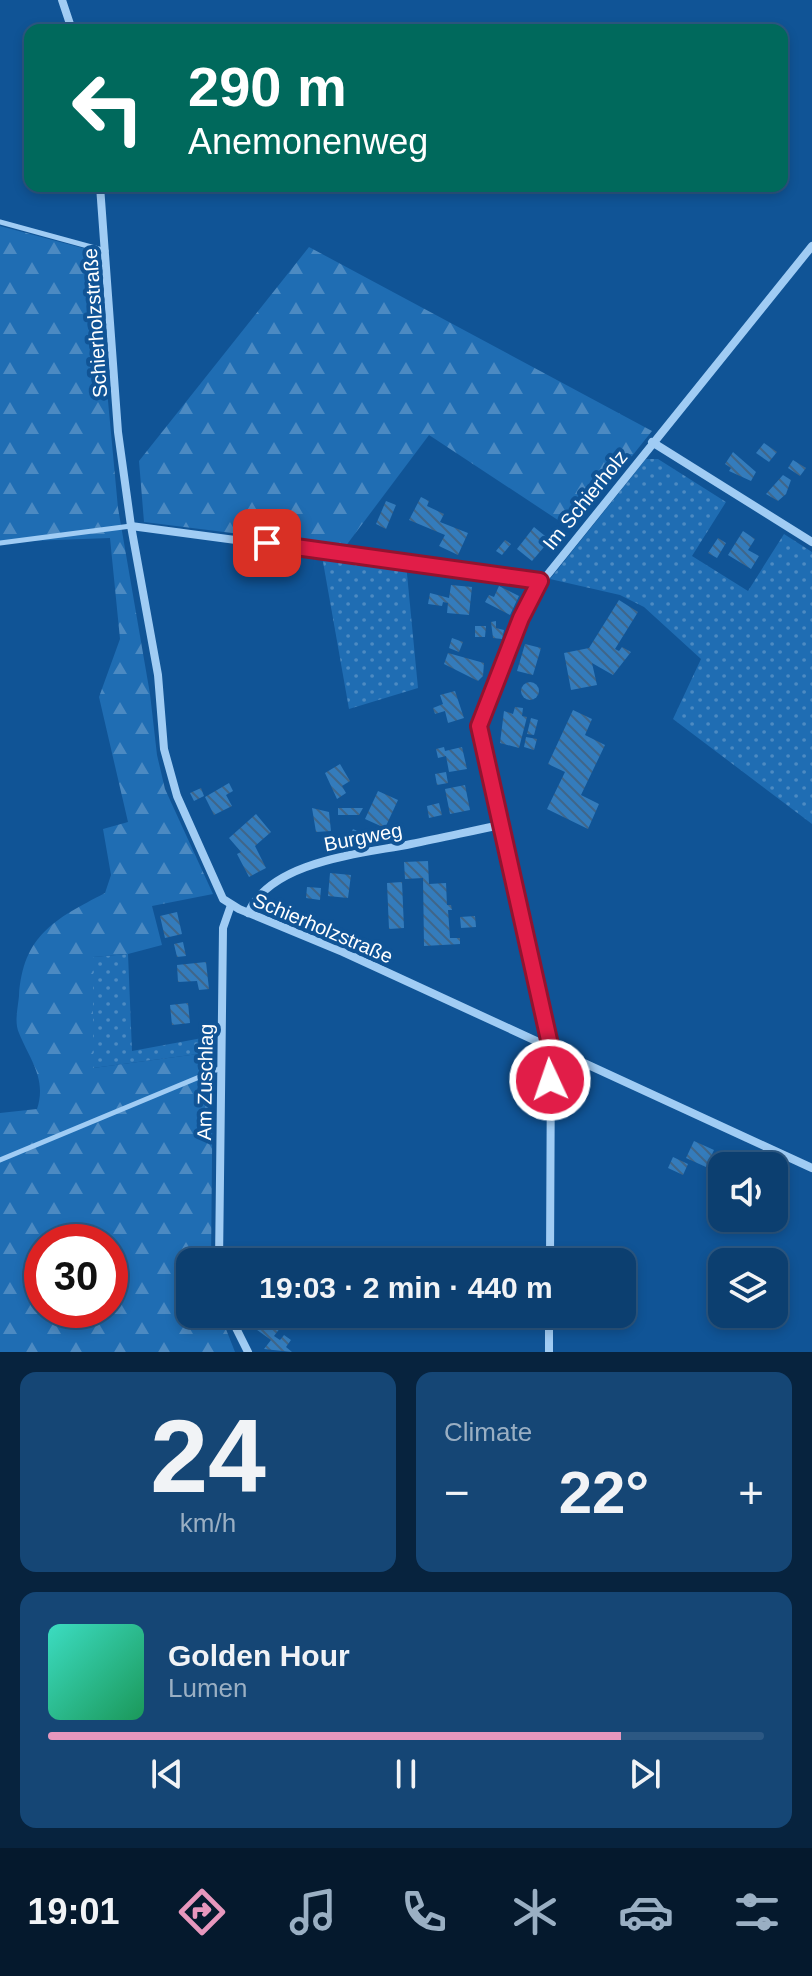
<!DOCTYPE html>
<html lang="en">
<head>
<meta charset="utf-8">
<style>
	body { margin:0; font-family:Helvetica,sans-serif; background:#154675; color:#f1f3f6; height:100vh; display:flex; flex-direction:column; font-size:30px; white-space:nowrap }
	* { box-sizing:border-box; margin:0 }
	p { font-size:26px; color:#9aafc3 }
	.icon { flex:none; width:44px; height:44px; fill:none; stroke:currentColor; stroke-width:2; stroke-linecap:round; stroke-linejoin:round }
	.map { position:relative; height:1352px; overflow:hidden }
	.details { display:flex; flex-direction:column; gap:20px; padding:20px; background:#07233e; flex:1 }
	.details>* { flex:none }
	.banner { position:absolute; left:24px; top:24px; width:764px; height:168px; border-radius:16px; box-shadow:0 4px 12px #0003,0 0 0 2px #2c5883; background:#00695c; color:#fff; overflow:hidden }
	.controls { position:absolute; left:708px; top:1152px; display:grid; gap:16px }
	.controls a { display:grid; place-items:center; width:80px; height:80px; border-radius:16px; background:#0c3f70; box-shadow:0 4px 12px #0003,0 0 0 2px #2c5883; font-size:40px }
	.speed { position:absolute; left:24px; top:1224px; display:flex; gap:16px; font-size:40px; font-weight:700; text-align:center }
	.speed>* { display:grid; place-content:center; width:104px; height:104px; border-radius:50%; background:#0c3f70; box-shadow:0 4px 12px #0003,0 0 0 2px #2c5883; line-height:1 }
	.speed .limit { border:12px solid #d22; background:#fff; color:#111 }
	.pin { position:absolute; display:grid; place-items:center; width:68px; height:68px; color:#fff; margin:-34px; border-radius:16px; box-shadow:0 4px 12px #0006 }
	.me { position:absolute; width:88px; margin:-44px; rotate:357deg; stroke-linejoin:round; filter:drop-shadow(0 0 6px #0008) }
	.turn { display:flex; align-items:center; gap:28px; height:168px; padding:0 32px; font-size:36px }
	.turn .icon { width:104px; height:104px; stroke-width:2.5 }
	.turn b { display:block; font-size:56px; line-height:68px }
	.big { font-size:60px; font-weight:800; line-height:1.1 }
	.details .tile { flex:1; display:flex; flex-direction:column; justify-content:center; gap:12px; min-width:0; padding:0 28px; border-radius:16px; background:#154675 }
	.details .dial { align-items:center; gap:0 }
	.dial b { font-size:104px; line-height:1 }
	.song { display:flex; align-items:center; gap:24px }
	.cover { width:96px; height:96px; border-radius:12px; background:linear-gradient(135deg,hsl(170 70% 55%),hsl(150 70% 35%)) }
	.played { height:8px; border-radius:4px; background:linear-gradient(90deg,#e797bd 80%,#2c5883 80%) }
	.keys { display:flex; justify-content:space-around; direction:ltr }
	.heat { display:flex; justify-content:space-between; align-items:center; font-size:44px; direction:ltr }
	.details .tiles { flex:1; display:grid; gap:20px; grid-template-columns:1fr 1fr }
	.tile:last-child { grid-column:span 2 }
	.trip { position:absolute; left:176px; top:1248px; width:460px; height:80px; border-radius:16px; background:#0c3f70; box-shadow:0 4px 12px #0003,0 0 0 2px #2c5883; font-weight:800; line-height:80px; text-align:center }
	.menu { display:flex; height:128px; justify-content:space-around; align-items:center; background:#05192d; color:#9aafc3 }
	.menu .icon { width:56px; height:56px }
	.menu .active { color:#e797bd }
	.menu b { font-size:36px; color:#f1f3f6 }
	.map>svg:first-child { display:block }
</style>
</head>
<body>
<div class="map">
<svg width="812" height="1352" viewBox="0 0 812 1352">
	<defs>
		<pattern id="green-dots" width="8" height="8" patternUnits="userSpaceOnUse" patternTransform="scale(2)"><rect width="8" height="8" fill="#1f6db3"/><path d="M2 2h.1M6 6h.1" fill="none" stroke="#4c8ac2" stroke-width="1.8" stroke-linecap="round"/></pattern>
		<pattern id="forest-firs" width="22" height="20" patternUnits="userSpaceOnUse" patternTransform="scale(2)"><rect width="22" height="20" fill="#1f6db3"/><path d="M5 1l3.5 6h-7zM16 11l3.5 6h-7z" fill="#4c8ac2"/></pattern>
		<pattern id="building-back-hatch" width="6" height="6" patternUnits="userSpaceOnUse" patternTransform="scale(2)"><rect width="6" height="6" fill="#347cbc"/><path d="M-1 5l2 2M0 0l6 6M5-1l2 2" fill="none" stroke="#3f668a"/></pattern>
	</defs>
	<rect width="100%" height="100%" fill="#105496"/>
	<g fill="url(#green-dots)">
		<polygon points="646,459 658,459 726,502 692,556 748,591 784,534 812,552 812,824 673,719 701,659 644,607 620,595 550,579"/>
		<polygon points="320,545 405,553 418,688 349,709"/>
		<polygon points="128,954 132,1051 213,1036 213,1052 93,1068 93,957"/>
	</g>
	<g fill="url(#forest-firs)" fill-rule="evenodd">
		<path d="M0,226L94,251L118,508L150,694L157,755L165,789L213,894L152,906L162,945L128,954L93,957V1068L213,1052L211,1262H190V1314H220L235,1352H0V1113L37,1109C47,1079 30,1060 19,1033C14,1023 18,1007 19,996C23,935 55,919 105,893L111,875L103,829L128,822L99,697L120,639L110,538L0,542ZM42,1242H110V1310H42Z"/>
		<polygon points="309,247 652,431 573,530 429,435 345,547 144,522 139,461"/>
	</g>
	<g fill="url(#building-back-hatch)">
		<polygon points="764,443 777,452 769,462 756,453"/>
		<polygon points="733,452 756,472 751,481 729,471 731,468 725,464"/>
		<polygon points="793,460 806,468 800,476 788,468"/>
		<polygon points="783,475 791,480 786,494 778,501 766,494"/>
		<polygon points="421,497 429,501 427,506 444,514 440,522 468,533 458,555 439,546 445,535 409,520"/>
		<polygon points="386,501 396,505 386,529 376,524"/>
		<polygon points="534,527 550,540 532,561 517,549"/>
		<polygon points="743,531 755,539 748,550 759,556 751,569 728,555"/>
		<polygon points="718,538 726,543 717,558 708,553"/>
		<polygon points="505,540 511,544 502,555 496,551"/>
		<polygon points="451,585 472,587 469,615 447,613 448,603 443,602 442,606 428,604 430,593 449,598"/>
		<polygon points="499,586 519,596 510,615 485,602 489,595 494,597"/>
		<polygon points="619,600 638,612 615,649 619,651 622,647 631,652 613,675 592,663 597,685 571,690 564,653 589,648"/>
		<polygon points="496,621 496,628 504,630 502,639 493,638 491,622"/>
		<polygon points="475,626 486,626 485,637 475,637"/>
		<polygon points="452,638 463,642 459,652 449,648"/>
		<polygon points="525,644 541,648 533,675 517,671"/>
		<polygon points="448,653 484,663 483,676 478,681 444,664"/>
		<circle cx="530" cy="691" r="9"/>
		<polygon points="455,691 464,718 448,723 445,711 435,714 433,708 443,704 440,695"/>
		<polygon points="515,707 523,708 522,716 527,717 519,748 500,743 504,711 513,714"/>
		<polygon points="573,710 592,719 585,735 605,745 581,795 599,804 588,829 547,809 565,772 548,764"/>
		<polygon points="531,718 538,720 534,735 527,734"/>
		<polygon points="526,737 537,739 534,750 524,747"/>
		<polygon points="444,747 445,751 462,747 467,769 449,772 446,756 438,758 436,749"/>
		<polygon points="340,764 350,781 342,786 346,793 337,799 325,773"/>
		<polygon points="446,772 448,783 437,785 435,774"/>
		<polygon points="229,783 233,791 226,795 232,806 214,815 205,797"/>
		<polygon points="465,785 470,810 450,814 445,789"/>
		<polygon points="201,788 204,796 194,801 190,793"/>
		<polygon points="378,791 398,800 385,828 365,819"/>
		<polygon points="439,803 442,815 429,818 427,806"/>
		<polygon points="312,808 329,812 331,831 316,832"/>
		<polygon points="338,808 363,808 359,815 338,815"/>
		<polygon points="256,814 271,832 255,846 266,868 249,877 237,854 241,852 229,838"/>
		<polygon points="353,829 366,835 361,846 348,840"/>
		<polygon points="428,861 429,884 446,883 447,905 451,905 452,910 448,910 450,938 460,938 460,944 424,946 423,878 405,879 404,862"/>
		<polygon points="330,873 351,875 348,898 328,896"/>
		<polygon points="402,882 404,928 389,929 387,883"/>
		<polygon points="307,887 321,888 320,900 306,898"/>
		<polygon points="177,912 182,934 165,938 160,916"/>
		<polygon points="475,916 476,927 461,928 460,917"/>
		<polygon points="183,942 186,956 177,957 174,944"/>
		<polygon points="206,962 209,989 199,990 197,981 178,982 177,965"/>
		<polygon points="188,1003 190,1023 172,1025 170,1005"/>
		<polygon points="565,1076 582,1078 579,1104 562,1102"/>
		<polygon points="694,1141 714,1150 706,1167 686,1158"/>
		<polygon points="673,1157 688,1164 683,1175 668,1168"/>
		<polygon points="267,1314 284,1323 274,1336 280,1340 284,1335 291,1340 286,1347 292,1352 264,1349 271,1340 253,1327"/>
	</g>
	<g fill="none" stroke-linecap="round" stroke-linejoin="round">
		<g stroke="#a0ccf4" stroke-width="5">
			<polyline points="0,222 106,251"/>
			<polyline points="0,543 131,526"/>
			<polyline points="0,1160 221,1068"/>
		</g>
		<g stroke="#a0ccf4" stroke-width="8">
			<polyline points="62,0 72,30"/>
			<polyline points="100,186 118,432 131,526 158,675 164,749 177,796 223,899 239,909 343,952 812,1168"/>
			<polyline points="652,442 812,542"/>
			<polyline points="131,526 540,581"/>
			<path d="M248,913C272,860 362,854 411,844C442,838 471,831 501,825"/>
			<polyline points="219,1262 223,928 231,905"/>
			<polyline points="550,1262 551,1049 479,726 480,715 532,594 812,246"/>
			<polyline points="229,1314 248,1352"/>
			<polyline points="549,1352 549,1314"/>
		</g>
	</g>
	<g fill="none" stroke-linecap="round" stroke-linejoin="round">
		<defs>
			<polyline id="route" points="267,543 540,581 521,618 479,726 551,1049 550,1080"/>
		</defs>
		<use href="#route" stroke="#92132f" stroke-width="20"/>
		<use href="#route" stroke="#e11d48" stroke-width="14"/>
	</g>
	<g text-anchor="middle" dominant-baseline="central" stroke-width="8" stroke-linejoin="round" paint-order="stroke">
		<g font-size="20" fill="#fff" stroke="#105496">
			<text transform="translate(95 323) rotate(-94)">Schierholzstraße</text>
			<text transform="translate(585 500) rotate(-51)">Im Schierholz</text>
			<text transform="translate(363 837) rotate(-11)">Burgweg</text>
			<text transform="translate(323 928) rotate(23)">Schierholzstraße</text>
			<text transform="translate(205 1082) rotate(-89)">Am Zuschlag</text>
		</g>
	</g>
</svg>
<div class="controls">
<a><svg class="icon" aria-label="sound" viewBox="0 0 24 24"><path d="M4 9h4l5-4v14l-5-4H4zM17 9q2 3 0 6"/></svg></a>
<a><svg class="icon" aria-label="layers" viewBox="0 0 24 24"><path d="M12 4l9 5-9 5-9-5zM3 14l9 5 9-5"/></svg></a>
</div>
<div class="speed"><div class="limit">30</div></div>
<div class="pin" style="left:267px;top:543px;background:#d93025"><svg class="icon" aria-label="arrive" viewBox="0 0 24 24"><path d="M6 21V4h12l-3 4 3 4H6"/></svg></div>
<svg class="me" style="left:550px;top:1080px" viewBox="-20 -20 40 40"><circle r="17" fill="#e11d48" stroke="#fff" stroke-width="3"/><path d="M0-11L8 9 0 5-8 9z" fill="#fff"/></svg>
<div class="trip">19:03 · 2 min · 440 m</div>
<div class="banner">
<div class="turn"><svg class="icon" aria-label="left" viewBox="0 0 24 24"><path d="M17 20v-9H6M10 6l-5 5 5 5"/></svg><div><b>290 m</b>Anemonenweg</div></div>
</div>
</div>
<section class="details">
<div class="tiles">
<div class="tile dial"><b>24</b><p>km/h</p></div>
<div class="tile"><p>Climate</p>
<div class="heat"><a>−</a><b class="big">22°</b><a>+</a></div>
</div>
<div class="tile">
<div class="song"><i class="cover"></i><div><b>Golden Hour</b><p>Lumen</p></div></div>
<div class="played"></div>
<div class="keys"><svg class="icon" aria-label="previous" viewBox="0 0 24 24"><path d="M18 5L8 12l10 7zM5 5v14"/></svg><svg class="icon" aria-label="pause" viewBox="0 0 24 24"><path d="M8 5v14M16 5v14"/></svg><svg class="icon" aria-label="next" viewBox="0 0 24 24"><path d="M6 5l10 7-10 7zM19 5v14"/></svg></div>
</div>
</div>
</section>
<nav class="menu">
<b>19:01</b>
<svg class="icon active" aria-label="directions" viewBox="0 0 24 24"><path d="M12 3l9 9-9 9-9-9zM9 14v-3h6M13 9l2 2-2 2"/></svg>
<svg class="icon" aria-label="music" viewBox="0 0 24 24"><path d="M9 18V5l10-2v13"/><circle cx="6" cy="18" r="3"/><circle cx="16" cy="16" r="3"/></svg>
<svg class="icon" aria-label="phone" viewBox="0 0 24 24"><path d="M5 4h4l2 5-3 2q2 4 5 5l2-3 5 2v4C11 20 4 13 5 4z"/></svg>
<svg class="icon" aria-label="climate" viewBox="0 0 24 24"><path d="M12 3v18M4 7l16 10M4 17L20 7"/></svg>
<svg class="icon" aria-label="car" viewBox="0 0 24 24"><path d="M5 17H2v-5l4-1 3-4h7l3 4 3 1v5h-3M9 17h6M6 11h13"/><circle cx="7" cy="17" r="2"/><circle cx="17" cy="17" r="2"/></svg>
<svg class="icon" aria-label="filters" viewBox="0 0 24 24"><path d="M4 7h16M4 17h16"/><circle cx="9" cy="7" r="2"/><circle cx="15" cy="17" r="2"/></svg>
</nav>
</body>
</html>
